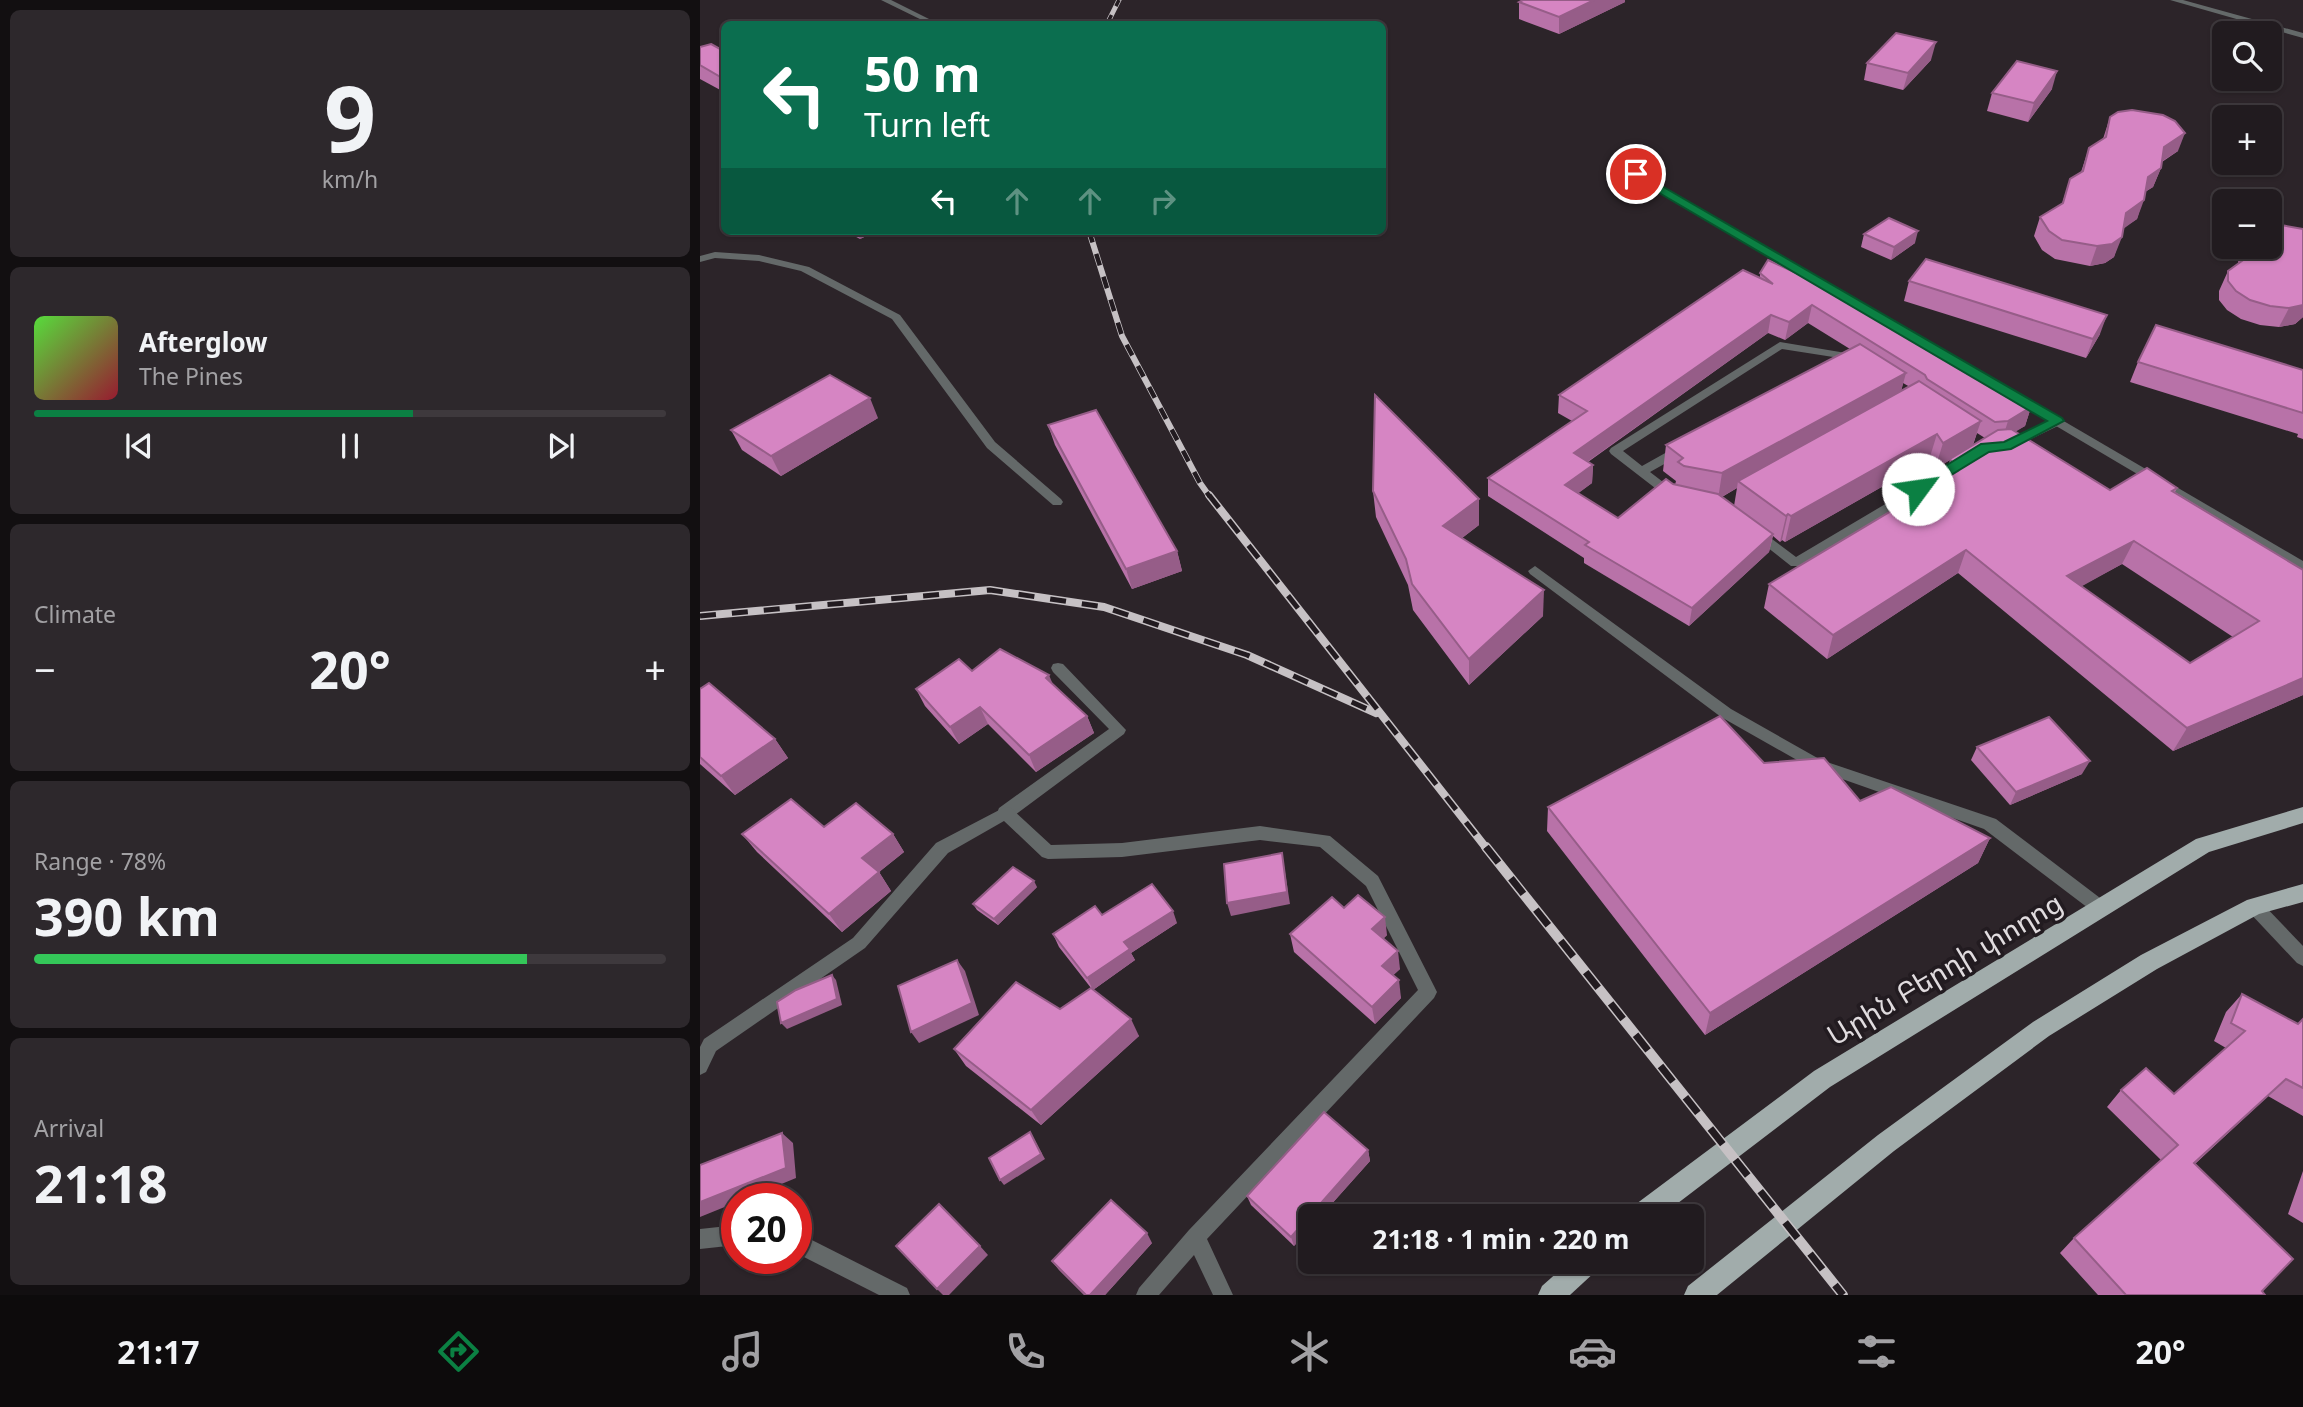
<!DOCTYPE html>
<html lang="en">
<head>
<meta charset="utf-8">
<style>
	body { margin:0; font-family:"Noto Sans","Noto Sans Armenian",sans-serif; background:#2d282c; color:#f1f3f6; height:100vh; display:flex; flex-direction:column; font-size:26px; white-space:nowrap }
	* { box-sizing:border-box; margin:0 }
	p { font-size:23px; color:#a2a1a4 }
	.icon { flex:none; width:38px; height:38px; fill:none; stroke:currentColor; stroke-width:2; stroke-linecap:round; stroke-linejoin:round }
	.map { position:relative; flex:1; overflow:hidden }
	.drawer { display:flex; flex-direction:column; gap:10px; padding:10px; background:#120f11; width:700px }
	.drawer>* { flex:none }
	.top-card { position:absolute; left:21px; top:21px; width:665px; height:214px; border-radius:10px; box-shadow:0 2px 5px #0004,0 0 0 2px #3e393d; background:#0b6e4f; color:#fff; overflow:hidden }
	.controls { position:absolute; left:1512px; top:21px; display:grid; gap:14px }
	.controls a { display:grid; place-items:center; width:70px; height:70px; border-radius:10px; background:#211b1f; box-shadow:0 2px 5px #0004,0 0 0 2px #3e393d; font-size:35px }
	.speed { position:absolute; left:21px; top:1183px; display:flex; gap:14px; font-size:35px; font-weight:700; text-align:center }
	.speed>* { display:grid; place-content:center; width:91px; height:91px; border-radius:50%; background:#211b1f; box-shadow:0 2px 5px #0004,0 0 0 2px #3e393d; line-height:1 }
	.speed .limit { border:10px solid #d22; background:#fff; color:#111 }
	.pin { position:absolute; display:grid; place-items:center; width:60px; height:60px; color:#fff; margin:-30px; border:4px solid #fff; border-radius:50%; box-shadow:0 2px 7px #0007 }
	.me { position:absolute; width:77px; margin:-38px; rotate:59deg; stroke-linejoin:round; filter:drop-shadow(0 0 5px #0008) }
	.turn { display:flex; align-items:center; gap:24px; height:147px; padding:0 28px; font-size:32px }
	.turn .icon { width:91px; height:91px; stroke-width:2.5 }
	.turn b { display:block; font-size:49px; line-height:60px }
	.lanes { display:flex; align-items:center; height:66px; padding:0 28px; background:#0003; justify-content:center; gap:35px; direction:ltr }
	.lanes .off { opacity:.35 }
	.big { font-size:52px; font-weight:700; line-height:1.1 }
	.drawer .widget { flex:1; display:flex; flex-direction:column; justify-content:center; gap:10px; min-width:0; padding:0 24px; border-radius:10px; background:#2d282c }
	.drawer .dial { align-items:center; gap:0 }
	.dial b { font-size:91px; line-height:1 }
	.song { display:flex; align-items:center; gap:21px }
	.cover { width:84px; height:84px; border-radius:10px; background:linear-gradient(135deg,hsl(110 70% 55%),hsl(350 70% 35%)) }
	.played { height:7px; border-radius:4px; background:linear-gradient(90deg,#0b8043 60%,#3e393d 60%) }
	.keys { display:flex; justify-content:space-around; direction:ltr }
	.heat { display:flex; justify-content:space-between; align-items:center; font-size:38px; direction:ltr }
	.charge { height:10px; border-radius:5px; background:linear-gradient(90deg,#34c759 78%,#3e393d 0) }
	.trip { position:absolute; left:598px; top:1204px; width:406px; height:70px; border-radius:10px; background:#211b1f; box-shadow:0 2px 5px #0004,0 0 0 2px #3e393d; font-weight:700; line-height:70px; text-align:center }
	.tab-bar { display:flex; height:112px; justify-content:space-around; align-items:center; background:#0d0b0c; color:#a2a1a4 }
	.tab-bar .icon { width:49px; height:49px }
	.tab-bar .current { color:#0b8043 }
	.tab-bar b { font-size:32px; color:#f1f3f6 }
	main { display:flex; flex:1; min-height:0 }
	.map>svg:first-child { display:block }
</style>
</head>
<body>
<main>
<section class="drawer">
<div class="widget dial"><b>9</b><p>km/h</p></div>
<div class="widget">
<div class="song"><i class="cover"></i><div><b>Afterglow</b><p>The Pines</p></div></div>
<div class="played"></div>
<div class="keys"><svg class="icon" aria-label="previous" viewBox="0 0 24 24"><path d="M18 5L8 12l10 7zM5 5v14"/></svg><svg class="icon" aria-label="pause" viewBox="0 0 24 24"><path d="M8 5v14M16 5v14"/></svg><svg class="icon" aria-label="next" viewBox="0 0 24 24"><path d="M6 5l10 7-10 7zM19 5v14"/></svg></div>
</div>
<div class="widget"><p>Climate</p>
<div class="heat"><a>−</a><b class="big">20°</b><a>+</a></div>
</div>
<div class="widget"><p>Range · 78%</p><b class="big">390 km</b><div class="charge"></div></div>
<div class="widget"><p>Arrival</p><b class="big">21:18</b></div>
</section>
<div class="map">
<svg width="1603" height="1295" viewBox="0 0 1603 1295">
	<rect width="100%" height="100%" fill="#2c2429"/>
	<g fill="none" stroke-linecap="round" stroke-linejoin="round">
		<g fill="#646969" fill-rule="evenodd">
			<polygon points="181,0 191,0 239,24 230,24"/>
			<polygon points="1470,0 1483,0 1603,33 1603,38"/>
			<polygon points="15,252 59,255 109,267 200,315 295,442 361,499 363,502 361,505 353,505 287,448 192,319 101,271 59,261 15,258 0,262 0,256"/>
			<polygon points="1080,342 1146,353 1152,356 1146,359 1082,349 923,451 942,466 976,447 984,447 986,450 984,453 950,472 976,492 978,495 976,498 968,498 911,454 909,451 911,448"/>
			<polygon points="1358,417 1362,418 1362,424 1314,447 1310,448 1304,444"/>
			<polygon points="1263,458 1269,462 1267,465 1101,566 1091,566 1049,533 1055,529 1060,530 1096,557"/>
			<polygon points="835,566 1031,709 1121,760 1296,819 1408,904 1410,909 1408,914 1402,916 1396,914 1284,829 1111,768 1021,717 830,574 828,571"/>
			<polygon points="358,663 363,664 426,730 424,734 311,818 305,819 299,818 297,813 299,808 409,729 353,672 351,668 353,664"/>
			<polygon points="1554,899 1560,901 1603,946 1603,966 1597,963 1548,911 1546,906 1548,901"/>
			<polygon points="37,1225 37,1245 0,1249 0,1229"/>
			<polygon points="96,1232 207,1288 210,1295 179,1295 96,1253"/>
		</g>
		<g fill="#646969" fill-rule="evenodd">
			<polygon points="936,171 1603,561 1603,572 933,176 931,174"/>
			<polygon points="305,807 311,808 351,845 422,843 560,826 630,836 678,876 734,986 737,992 734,998 507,1239 533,1295 513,1295 494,1255 459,1295 436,1295 439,1288 489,1230 718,990 666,886 620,847 560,840 422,857 348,859 342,857 304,821 248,853 165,948 16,1051 6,1072 0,1075 0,1047 4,1039 153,938 236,843"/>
		</g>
		<g fill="#a1acab" fill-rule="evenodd">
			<polygon points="1603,807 1603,823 1509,852 1130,1087 961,1216 929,1216 932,1207 1114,1071 1496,839"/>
			<polygon points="1603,884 1603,902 1559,914 1457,969 1349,1036 1194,1151 1017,1295 984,1295 988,1286 1178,1135 1333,1022 1441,955 1547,900"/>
			<polygon points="869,1262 899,1262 896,1271 870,1295 838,1295 842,1286"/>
		</g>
		<defs>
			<polyline id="rail-far3" points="407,24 419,0"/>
			<polyline id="rail-far2" points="389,231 422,336 500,483 510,497"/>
			<g id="rail-far1">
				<polyline points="509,495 787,849"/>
				<polyline points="0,616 290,590 404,607 547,655 676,713"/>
			</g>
			<polyline id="rail" points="786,847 1143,1295"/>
		</defs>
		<use href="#rail-far3" stroke="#c6c1c4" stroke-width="5"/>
		<use href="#rail-far2" stroke="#c6c1c4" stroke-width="6"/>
		<use href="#rail-far1" stroke="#c6c1c4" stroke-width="8"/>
		<use href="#rail" stroke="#c6c1c4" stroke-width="10"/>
		<use href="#rail-far3" stroke="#221b20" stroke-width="3.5" stroke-dasharray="10" stroke-linecap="butt"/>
		<use href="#rail-far2" stroke="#221b20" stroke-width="4.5" stroke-dasharray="12" stroke-linecap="butt"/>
		<use href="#rail-far1" stroke="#221b20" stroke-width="5" stroke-dasharray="16" stroke-linecap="butt"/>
		<use href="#rail" stroke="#221b20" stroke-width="7" stroke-dasharray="20" stroke-linecap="butt"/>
	</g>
	<g fill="#b872a8" fill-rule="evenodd">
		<polygon points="819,2 925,2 859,34 819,19"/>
		<polygon points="0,47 24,51 24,92 0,79"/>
		<polygon points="1231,60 1203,90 1164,80 1167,63"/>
		<polygon points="1352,89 1328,122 1287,111 1292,93"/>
		<polygon points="1410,117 1478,151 1462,162 1461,168 1453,187 1445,192 1437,219 1423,228 1414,257 1405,263 1390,266 1355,259 1342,250 1334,236 1340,217 1362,204 1370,179 1381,172 1389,148 1403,139"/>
		<polygon points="1603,229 1603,317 1595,324 1579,327 1560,325 1541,319 1527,310 1519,300 1519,291 1528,271 1538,264 1539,251 1541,247 1570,247"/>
		<polygon points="145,231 177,231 160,239"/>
		<polygon points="1164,234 1215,243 1191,260 1161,247"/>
		<path d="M1060,273L1331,407L1325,426L1315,431L1410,490L1477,488L1475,492L1603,570V695L1473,751L1258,573L1127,659L1064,608L1069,584L1244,479L1250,460L1235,469L1229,460L1085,542L1082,540L1080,542L1073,536L1069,552L989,626L884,563V558L788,496V478L872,421L858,413L859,395L1060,277ZM1108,323L1150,349L966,445L963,471L976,481L975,485L973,484L918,518L878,493L892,483L893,465L888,462L1068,333L1085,340ZM1203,383L1210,387L1201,391ZM1277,433L1285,438L1273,445ZM1037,488L1034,506L1022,497ZM1422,564L1533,637L1490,663L1381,586Z"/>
		<polygon points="1209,281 1400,334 1386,358 1204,301"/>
		<polygon points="1438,362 1603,370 1603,439 1597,437 1598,434 1430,382"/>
		<polygon points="178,418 81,476 42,450 31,430"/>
		<polygon points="348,425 477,551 482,571 432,589 355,445"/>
		<polygon points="673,491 779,525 762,538 843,616 769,685 713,610 708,585 676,517"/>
		<polygon points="272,671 353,684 387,716 394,733 336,772 288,724 259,744 225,706 216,689"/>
		<polygon points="0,689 75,739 88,758 35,795 0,764"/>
		<polygon points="1277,747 1382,774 1310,805 1271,760"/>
		<polygon points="1064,763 1160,801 1290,838 1278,863 1005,1035 847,831 848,807"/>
		<polygon points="124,827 193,834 204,852 179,872 191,891 142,932 57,852 42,834"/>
		<polygon points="337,887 298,925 277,910 273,904"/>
		<polygon points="644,908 687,935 683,939 700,969 693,975 701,998 675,1024 594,952 590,934"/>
		<polygon points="477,923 431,953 435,960 393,990 439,1036 341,1125 266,1066 254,1049 360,1009 391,988 359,947 353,934"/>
		<polygon points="1542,994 1598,1024 1603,1019 1603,1116 1568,1096 1495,1164 1562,1291 1565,1295 1398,1295 1360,1253 1374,1238 1461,1160 1407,1107 1421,1090 1474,1094 1526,1048 1514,1041 1526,1012"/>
		<polygon points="668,1150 670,1161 594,1246 551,1205 547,1196"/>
		<polygon points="1603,1171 1603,1223 1588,1214"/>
		<polygon points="452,1243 405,1295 384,1295 359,1270 352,1261"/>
	</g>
	<g fill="#965d88">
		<polygon points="894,0 925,0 925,2 859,34 859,17"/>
		<polygon points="1236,42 1231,60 1203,90 1208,73"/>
		<polygon points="1357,71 1352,89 1328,122 1334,103"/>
		<polygon points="1485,133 1478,151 1456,165 1464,147"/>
		<polygon points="1461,168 1453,187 1440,195 1448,177"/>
		<polygon points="1444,200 1437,219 1419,232 1426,213"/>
		<polygon points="156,231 177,231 160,239"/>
		<polygon points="1218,231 1215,243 1191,260 1194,247"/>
		<polygon points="1422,237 1414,257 1405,263 1390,266 1397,246"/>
		<polygon points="1112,305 1108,323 1085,340 1089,322"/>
		<polygon points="1603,305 1603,317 1595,324 1579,327 1589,308"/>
		<polygon points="1071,315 1068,333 873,472 874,453"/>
		<polygon points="1407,315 1400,334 1386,358 1393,339"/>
		<polygon points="1206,373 1199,399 1038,481 1037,488 1018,499 1022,473"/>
		<polygon points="170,398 178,418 81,476 71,456"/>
		<polygon points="1331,407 1325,426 1302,440 1308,421"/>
		<polygon points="1281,421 1272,447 1250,459 1250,460 1235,469 1243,443"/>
		<polygon points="1237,434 1229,460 1085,542 1091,516"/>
		<polygon points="893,465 892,483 864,504 865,485"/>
		<polygon points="779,499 779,525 744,552 743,526"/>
		<polygon points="1088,514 1082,540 1080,542 1086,516"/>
		<polygon points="1073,534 1069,552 989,626 992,608"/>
		<polygon points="1434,541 1422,564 1357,600 1367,576"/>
		<polygon points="1266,550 1258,573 1127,659 1133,635"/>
		<polygon points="477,551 482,571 432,589 426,569"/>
		<polygon points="844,590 843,616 769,685 769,659"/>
		<polygon points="349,675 356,692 346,678"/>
		<polygon points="1603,678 1603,695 1473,751 1487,728"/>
		<polygon points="280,707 288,724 259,744 250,727"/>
		<polygon points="387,716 394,733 336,772 329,755"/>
		<polygon points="75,739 88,758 35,795 21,776"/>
		<polygon points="1390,761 1382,774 1310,805 1316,792"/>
		<polygon points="193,834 204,852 174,876 162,858"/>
		<polygon points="1290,838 1278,863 1005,1035 1010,1013"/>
		<polygon points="582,853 590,904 531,916 527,903"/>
		<polygon points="179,872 191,891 142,932 129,914"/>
		<polygon points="334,881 337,887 298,925 294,919"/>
		<polygon points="473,911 477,923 431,953 435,960 393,990 387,978 424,942"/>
		<polygon points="685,917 687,935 674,947 672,929"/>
		<polygon points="698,951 700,969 684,984 682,966"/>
		<polygon points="257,960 265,971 279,1015 219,1043 211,1032"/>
		<polygon points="132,975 136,980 142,1005 87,1029 81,1023"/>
		<polygon points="699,980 701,998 675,1024 672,1007"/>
		<polygon points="431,1019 439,1036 341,1125 331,1110"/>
		<polygon points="330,1132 345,1159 304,1185 300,1180"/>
		<polygon points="82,1133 93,1143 96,1178 45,1199 37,1199 37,1202 0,1217 0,1202"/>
		<polygon points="668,1150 670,1161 621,1216 611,1216 611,1227 594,1246 591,1237"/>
		<polygon points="447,1233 452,1243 405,1295 390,1295"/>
		<polygon points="280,1246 288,1255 249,1295 243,1295 237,1289"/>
	</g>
	<g fill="#d685c3" stroke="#965d88" stroke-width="2" fill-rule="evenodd">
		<polygon points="823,0 894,0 859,17 819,2"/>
		<polygon points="1196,33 1236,42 1208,73 1167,63"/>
		<polygon points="11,44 24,51 24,79 0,65 0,47"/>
		<polygon points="1317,61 1357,71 1334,103 1292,93"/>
		<polygon points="1432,110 1463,115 1475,121 1485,133 1464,147 1461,168 1448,177 1444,200 1426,213 1422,237 1412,244 1397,246 1362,240 1349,231 1340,217 1363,203 1370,179 1383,171 1389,148 1406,137 1410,117 1418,112"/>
		<polygon points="1189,218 1218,231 1194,247 1164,234"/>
		<polygon points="1570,223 1603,229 1603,305 1589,308 1570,306 1550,300 1536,291 1528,281 1528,271 1546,258 1547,247 1570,247"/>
		<polygon points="1226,259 1407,315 1393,339 1209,281"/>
		<polygon points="1068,260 1133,290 1331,407 1308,421 1295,422 1227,379 1225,375 1112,305 1089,322 1071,315 874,453 893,465 865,485 918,518 966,479 973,484 1018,494 1073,534 992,608 885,545 889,542 788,478 887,411 859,395 1043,270 1073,284 1060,273"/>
		<polygon points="1456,325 1603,370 1603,413 1438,362"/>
		<polygon points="1160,344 1206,373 1022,473 984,466 978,462 983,458 966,445"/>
		<polygon points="130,375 170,398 71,456 31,430"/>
		<polygon points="1219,381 1281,421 1243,443 1237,434 1091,516 1088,514 1086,516 1038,481"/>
		<polygon points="675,395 779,499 743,526 844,590 769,659 712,584 706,559 673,491"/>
		<polygon points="396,410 477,551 426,569 348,425"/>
		<path d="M1311,429L1410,490L1447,468L1477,488L1472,491L1603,570V678L1487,728L1266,550L1133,635L1069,584L1258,471L1250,459L1298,430ZM1434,541L1559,621L1490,663L1367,576Z"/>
		<polygon points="300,649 349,675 346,678 387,716 329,755 280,707 250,727 216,689 259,659 272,671"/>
		<polygon points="9,683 75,739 21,776 0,757 0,689"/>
		<polygon points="1020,716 1064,763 1124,758 1160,801 1191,787 1290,838 1010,1013 848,807"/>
		<polygon points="1349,717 1390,761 1316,792 1277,747"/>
		<polygon points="91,799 124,827 156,803 193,834 162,858 179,872 129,914 42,834"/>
		<polygon points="582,853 587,892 527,903 524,864"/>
		<polygon points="313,867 334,881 294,919 273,904"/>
		<polygon points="452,884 473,911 424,942 430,949 387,978 353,934 395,906 402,915"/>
		<polygon points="658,895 685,917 672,929 698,951 682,966 699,980 672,1007 590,934 632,897 644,908"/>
		<polygon points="257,960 272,1003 211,1032 198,986"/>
		<polygon points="132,975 137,999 81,1023 77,1002 96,990"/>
		<polygon points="316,982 360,1009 391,988 431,1019 331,1110 254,1049"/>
		<polygon points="1542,994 1598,1024 1603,1019 1603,1088 1586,1079 1494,1163 1593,1259 1562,1291 1565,1295 1426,1295 1374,1238 1478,1145 1421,1090 1446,1068 1474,1094 1545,1031 1531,1023"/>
		<polygon points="624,1112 668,1150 591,1237 547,1196"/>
		<polygon points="330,1132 341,1154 300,1180 289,1158"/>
		<polygon points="82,1133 86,1168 0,1202 0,1165"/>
		<polygon points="411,1200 447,1233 390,1295 386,1295 352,1261"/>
		<polygon points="239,1204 280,1246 237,1289 196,1246"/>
	</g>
	<polygon fill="#0b8043" stroke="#07532c" stroke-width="2" points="936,171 1362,418 1364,421 1311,449 1289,452 1223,492 1213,492 1213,486 1281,444 1304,442 1347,421 932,177 932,172"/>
	<g text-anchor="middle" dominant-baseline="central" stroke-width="7" stroke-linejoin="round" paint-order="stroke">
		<g font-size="28" fill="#e1dcdf" stroke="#221b20">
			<text transform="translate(1244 968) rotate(-31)">Արին Բերդի փողոց</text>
		</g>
	</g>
</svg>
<div class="controls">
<a><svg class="icon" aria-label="search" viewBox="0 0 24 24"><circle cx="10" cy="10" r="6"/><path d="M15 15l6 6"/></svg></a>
<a>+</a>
<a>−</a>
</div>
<div class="speed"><div class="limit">20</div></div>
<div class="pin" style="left:936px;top:174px;background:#d93025"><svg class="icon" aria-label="arrive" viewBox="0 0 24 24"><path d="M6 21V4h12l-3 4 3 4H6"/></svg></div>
<svg class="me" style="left:1218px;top:489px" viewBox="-20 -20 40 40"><circle r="19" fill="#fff"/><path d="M0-13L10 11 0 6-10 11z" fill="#0b8043"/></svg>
<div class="trip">21:18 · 1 min · 220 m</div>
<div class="top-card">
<div class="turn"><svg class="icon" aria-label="left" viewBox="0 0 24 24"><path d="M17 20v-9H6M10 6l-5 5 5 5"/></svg><div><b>50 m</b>Turn left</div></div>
<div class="lanes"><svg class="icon" aria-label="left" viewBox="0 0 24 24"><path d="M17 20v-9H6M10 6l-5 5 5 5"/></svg><svg class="icon off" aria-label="ahead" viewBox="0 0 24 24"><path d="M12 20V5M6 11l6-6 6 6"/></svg><svg class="icon off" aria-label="ahead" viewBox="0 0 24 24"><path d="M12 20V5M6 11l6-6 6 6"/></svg><svg class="icon off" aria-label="right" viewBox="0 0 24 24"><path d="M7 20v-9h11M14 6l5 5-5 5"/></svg></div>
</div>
</div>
</main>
<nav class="tab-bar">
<b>21:17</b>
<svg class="icon current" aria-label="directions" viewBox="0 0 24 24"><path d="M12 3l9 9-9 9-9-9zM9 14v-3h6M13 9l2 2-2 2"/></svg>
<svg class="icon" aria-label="music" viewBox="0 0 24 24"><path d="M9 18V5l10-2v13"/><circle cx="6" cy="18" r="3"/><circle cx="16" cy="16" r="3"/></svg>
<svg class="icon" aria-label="phone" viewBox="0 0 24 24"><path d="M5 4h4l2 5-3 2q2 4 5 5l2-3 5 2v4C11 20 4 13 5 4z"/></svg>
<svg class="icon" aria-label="climate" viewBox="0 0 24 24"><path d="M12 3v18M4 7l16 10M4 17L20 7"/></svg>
<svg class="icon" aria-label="car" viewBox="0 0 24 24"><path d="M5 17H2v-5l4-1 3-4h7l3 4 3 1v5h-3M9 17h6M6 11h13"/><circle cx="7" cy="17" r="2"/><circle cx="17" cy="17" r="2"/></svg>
<svg class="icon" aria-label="filters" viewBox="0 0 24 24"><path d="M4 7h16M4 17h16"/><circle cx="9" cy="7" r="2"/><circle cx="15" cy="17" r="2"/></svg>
<b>20°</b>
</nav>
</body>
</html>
